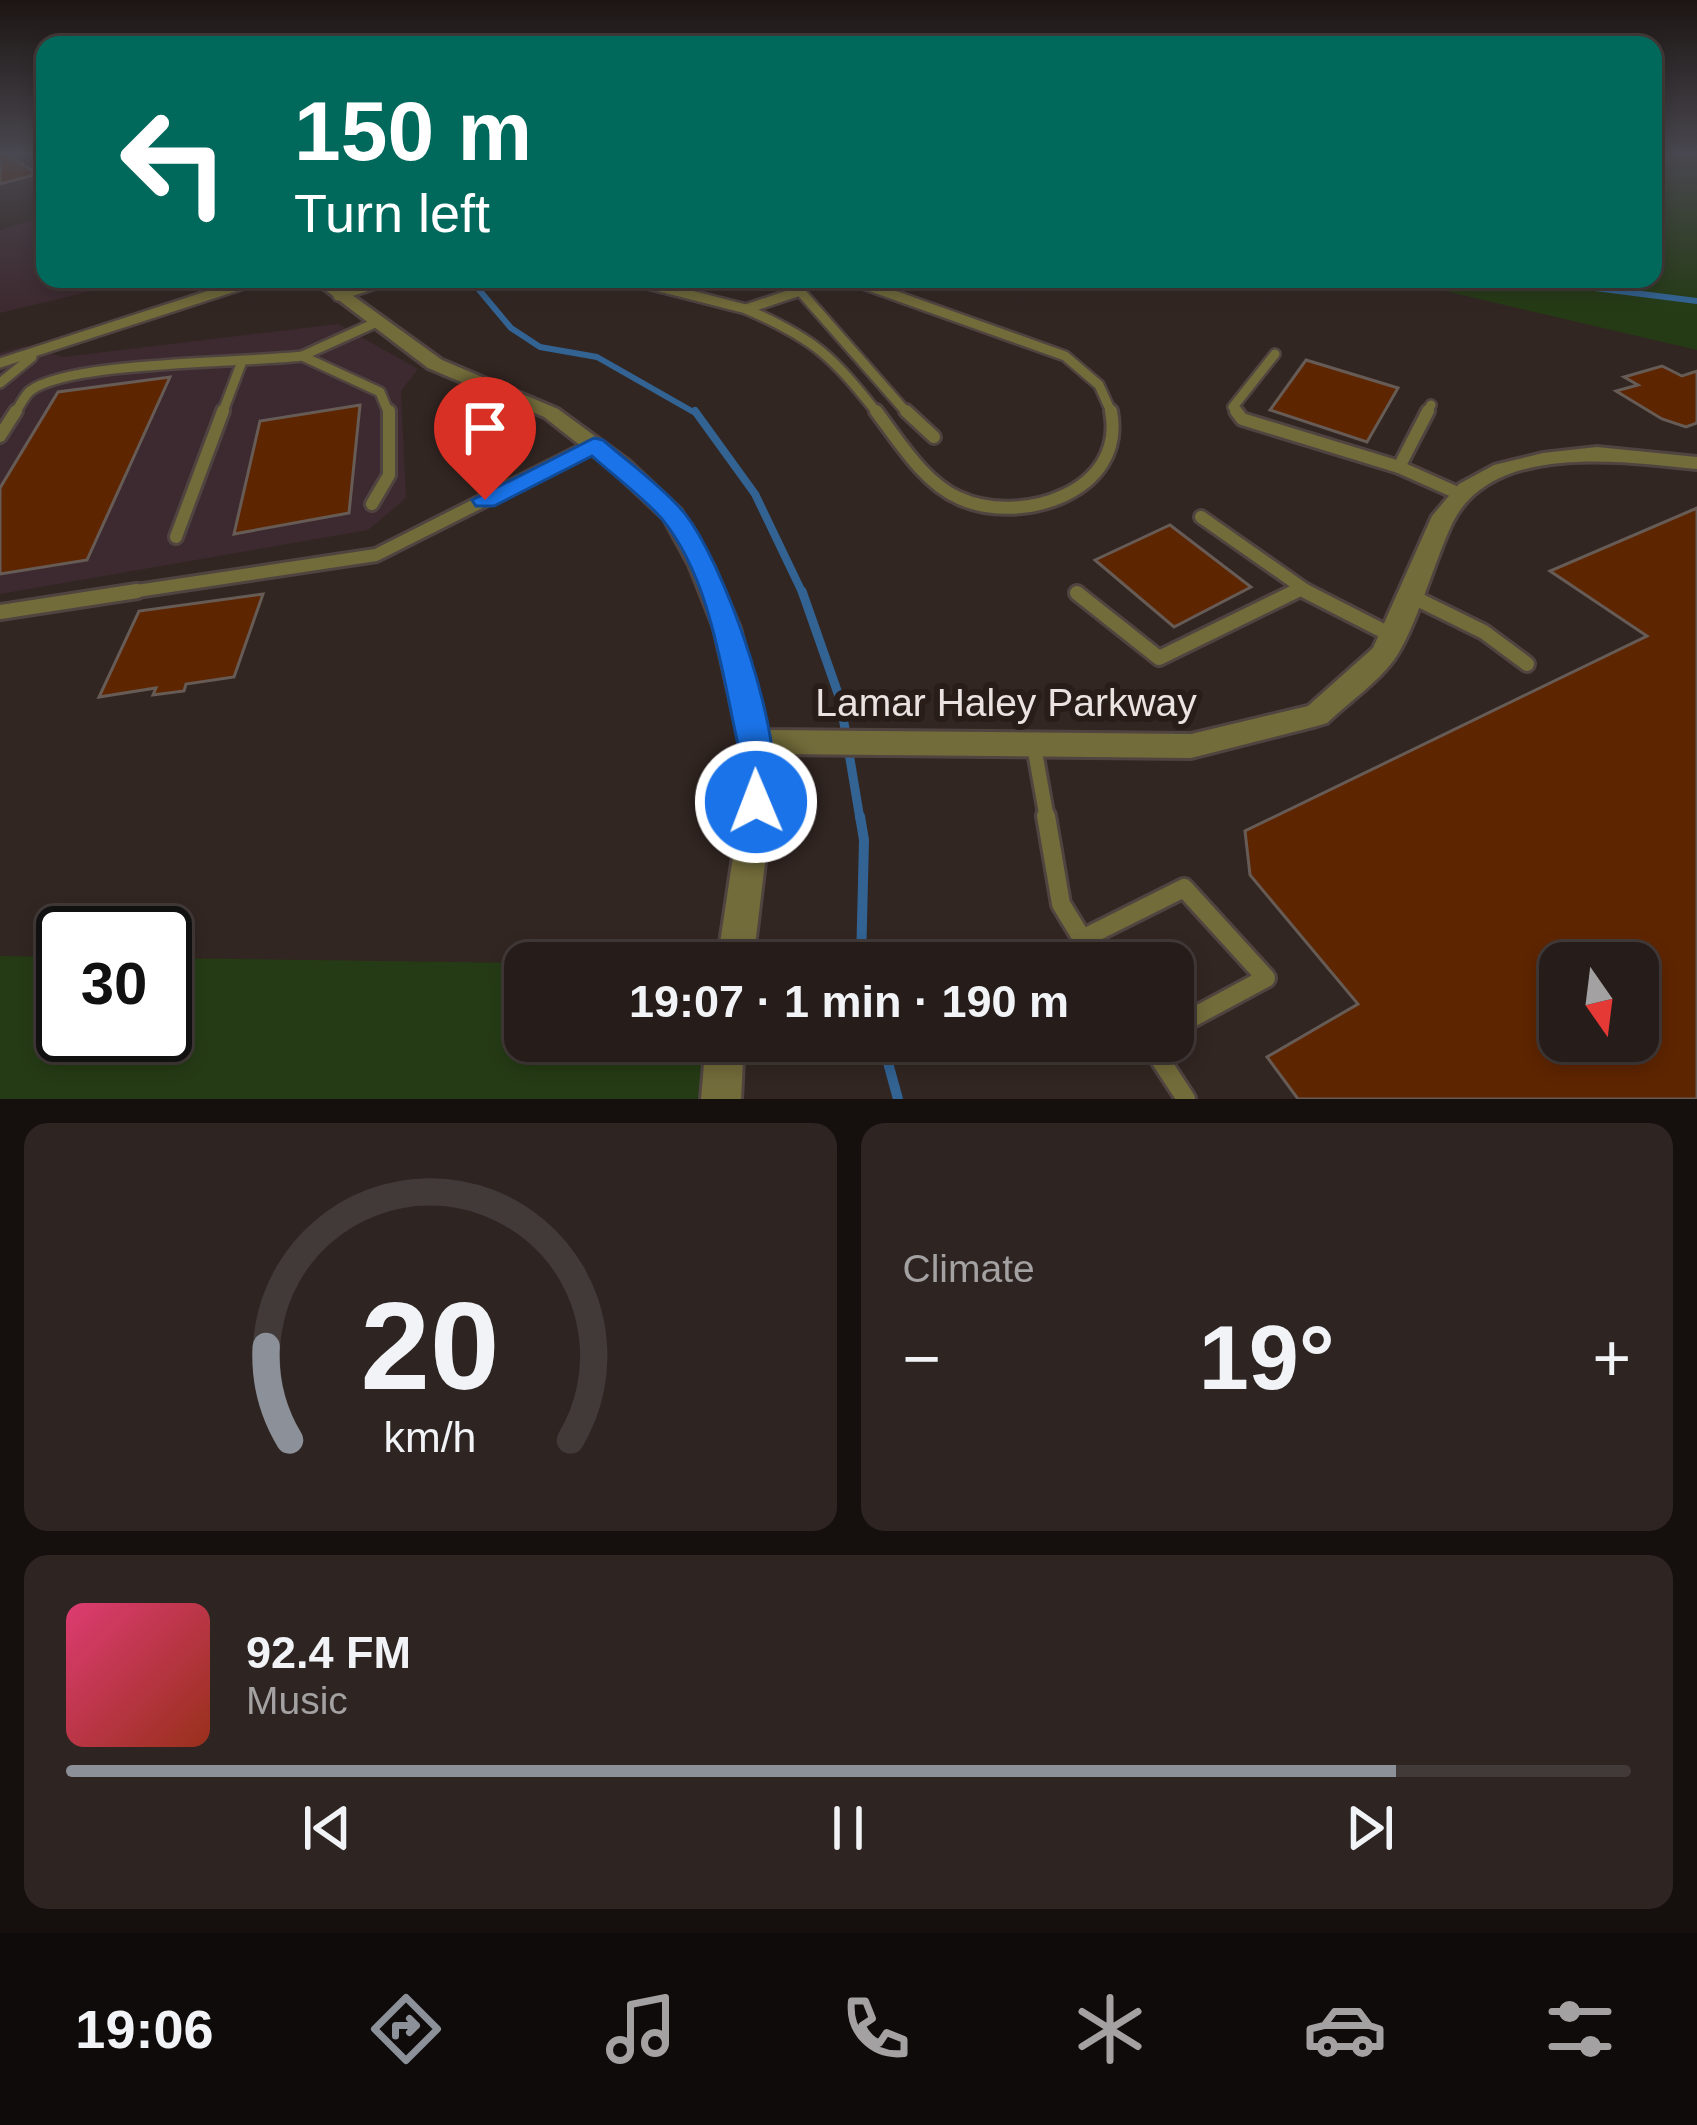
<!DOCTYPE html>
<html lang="en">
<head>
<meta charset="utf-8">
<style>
	body { margin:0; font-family:Arial,sans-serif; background:#2e2523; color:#f1f3f6; height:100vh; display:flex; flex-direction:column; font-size:45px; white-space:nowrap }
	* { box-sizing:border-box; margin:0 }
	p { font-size:39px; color:#a4a1a2 }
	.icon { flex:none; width:66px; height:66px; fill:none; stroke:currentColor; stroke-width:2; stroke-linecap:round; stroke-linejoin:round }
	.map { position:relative; height:1099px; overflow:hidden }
	.sheet { display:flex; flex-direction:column; gap:24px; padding:24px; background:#150f0e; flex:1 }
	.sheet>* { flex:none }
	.banner { position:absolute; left:36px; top:36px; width:1626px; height:252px; border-radius:24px; box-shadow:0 6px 18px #0003,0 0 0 3px #423a39; background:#00695c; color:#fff; overflow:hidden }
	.needle { width:78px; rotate:166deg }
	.controls { position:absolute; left:1539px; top:942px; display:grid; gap:24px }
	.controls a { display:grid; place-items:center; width:120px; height:120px; border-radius:24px; background:#261c1a; box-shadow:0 6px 18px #0003,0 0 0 3px #423a39; font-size:60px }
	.speed { position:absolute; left:36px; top:906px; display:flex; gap:24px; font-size:60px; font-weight:700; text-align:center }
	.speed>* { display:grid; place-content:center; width:156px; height:156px; border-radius:50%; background:#261c1a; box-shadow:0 6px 18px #0003,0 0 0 3px #423a39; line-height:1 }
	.speed .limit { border:6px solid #111; border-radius:18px; background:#fff; color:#111 }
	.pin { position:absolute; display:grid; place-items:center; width:102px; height:102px; color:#fff; margin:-123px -51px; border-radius:50% 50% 50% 0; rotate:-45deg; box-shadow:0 0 12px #0007 }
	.pin .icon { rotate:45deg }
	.me { position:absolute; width:132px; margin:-66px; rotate:359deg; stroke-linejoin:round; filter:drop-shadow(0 0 9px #0008) }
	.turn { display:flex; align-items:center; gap:42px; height:252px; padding:0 60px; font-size:54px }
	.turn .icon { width:156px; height:156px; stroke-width:2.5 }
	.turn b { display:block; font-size:84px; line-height:102px }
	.big { font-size:90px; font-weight:800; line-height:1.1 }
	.sheet .widget { flex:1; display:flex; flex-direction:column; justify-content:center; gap:18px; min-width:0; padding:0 42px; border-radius:24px; background:#2e2523 }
	.sheet .dial { align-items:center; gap:0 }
	.dial svg { height:312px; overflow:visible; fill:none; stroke:#423a39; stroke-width:7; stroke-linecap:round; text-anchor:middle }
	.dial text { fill:#f1f3f6; stroke:none }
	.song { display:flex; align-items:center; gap:36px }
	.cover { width:144px; height:144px; border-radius:18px; background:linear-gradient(135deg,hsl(340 70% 55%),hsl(10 70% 35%)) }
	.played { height:12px; border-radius:6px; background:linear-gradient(90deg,#8c9099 85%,#423a39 85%) }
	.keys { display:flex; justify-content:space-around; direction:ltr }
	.heat { display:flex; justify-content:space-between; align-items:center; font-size:66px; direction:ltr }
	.sheet .tiles { flex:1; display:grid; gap:24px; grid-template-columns:1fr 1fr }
	.widget:last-child { grid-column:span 2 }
	.trip { position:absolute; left:504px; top:942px; width:690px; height:120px; border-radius:24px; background:#261c1a; box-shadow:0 6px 18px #0003,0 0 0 3px #423a39; font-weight:800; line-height:120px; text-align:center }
	.dock { display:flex; height:192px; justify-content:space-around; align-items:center; background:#0f0b0a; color:#a4a1a2 }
	.dock .icon { width:84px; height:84px }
	.dock .active { color:#8c9099 }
	.dock b { font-size:54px; color:#f1f3f6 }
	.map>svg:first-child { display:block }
</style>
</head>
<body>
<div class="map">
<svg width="1697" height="1099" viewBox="0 0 1697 1099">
	<rect width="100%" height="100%" fill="#322622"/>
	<g fill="#3d2a30">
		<polygon points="45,216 45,279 142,279 0,313 0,230"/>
		<polygon points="338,324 418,369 401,391 406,498 368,530 0,594 0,353 25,346 63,357"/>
	</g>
	<g fill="#253b15">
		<polygon points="1653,154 1697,154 1697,350 1394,279 1653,279"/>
		<polygon points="0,956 63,957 63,1035 165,1035 165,958 525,963 525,1041 724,1041 720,1099 0,1099"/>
	</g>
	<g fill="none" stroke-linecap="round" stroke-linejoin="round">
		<g stroke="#326393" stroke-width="6">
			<polyline points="470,279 511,328 540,347 597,357 697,414"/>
			<polyline points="1524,279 1697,301"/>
		</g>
		<polyline stroke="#326393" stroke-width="8" points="695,411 755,494 803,594"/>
		<polyline stroke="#326393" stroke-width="9" points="802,591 840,699 860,819"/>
		<g stroke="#326393" stroke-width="10">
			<polyline points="860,816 864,840 861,963"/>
			<polyline points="882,1041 898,1099"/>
		</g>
	</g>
	<g fill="#5e2501" stroke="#675b55" stroke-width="3" fill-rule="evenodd">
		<polygon points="0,154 6,154 38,174 0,184"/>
		<polygon points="1306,360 1398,388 1367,442 1270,410"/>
		<polygon points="1662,366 1682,376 1697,371 1697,423 1686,427 1662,419 1616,391 1638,385 1624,377"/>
		<polygon points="170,377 87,560 0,574 0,488 58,392"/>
		<polygon points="360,405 349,513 234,534 260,421"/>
		<path d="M1697,508V1099H1298L1267,1057L1358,1004L1250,875L1245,831L1647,636L1550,571ZM1560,963H1638V1041H1560Z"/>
		<polygon points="1170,525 1251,587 1174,627 1095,560"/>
		<polygon points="263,594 234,677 186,684 184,691 153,695 156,688 99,697 139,611"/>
	</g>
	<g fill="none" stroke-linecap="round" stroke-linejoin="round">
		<defs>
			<g id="service-far3">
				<polyline points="628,279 746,309 800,291 908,414"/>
				<polyline points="849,279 1065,356 1099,385 1112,414"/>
				<polyline points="338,296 390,279"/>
				<path d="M746,309C815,339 832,356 878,414"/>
				<polyline points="375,323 302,356 380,392 389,414"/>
				<polyline points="0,363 259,279"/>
				<polyline points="0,383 32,357"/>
				<path d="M14,414C19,408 24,396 30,391C68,361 246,363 302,356"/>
				<polyline points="222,414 241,364"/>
				<polyline points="1238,414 1233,407 1275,354"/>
				<polyline points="1426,414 1431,405"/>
			</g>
			<g id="service-far2">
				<path d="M876,411C898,440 924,483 959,498C1019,526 1127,493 1111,411"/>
				<polyline points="906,411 934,437"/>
				<polyline points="1236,411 1242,419 1399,467 1462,495"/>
				<polyline points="0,436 16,411"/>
				<polyline points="1399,467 1428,411"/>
				<polyline points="372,504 389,475 389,411"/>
				<polyline points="1201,517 1311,594"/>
				<polyline points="176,537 223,411"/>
				<polyline points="117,594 376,555 594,445"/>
				<polyline points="1290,594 1301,589"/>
			</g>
			<g id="service-far1">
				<polyline points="1305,591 1391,635"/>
				<polyline points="1077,593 1159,658 1296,591"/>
				<polyline points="1411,596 1484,632 1527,664"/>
				<polyline points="0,612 137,591"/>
				<polyline points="1034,746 1047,819"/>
			</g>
			<g id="service">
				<polyline points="1046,816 1061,904 1097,963"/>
				<polyline points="1082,939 1184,888 1266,978 1173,1028"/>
				<polyline points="1148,1041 1186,1099"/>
			</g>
			<g id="minor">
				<path d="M311,279H330L442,360L558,409L629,461L681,510L713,565L740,628L766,730L1191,734L1308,706L1373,648L1432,516L1459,484L1494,465L1543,453L1597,447L1697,457V469C1624,462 1492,441 1452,524C1434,562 1416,629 1394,660C1377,683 1348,703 1327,723L1317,726L1191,758L772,754L776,770L753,963H717L746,770L714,628L689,565L664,519L613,471L544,417L428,368Z"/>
				<polygon points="706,1041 744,1041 741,1099 701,1099"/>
			</g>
		</defs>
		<use href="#service-far3" stroke="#504441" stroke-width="14"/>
		<use href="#service-far2" stroke="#504441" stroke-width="18"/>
		<use href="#service-far1" stroke="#504441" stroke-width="20"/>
		<use href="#service" stroke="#504441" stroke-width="24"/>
		<use href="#minor" stroke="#504441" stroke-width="6"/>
		<use href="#service-far3" stroke="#726b3a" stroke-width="9"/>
		<use href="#service-far2" stroke="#726b3a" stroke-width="12"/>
		<use href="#service-far1" stroke="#726b3a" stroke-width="14"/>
		<use href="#service" stroke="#726b3a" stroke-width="18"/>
		<use href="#minor" fill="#726b3a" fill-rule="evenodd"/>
	</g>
	<linearGradient id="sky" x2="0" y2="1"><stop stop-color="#1c1513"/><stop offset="0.5" stop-color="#49474f"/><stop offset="1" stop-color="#49474f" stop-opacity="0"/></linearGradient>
	<rect width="1697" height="308" fill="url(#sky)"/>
	<path fill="#1a73e8" stroke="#114b97" stroke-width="3" d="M594,438L603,440C628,462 658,483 680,508C722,552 795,758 769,813L756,817L744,813C737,799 742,762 737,740C721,668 710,578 662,519C642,496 614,476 592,456L494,506H476L472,500Z"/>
	<g text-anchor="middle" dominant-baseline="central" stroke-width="12" stroke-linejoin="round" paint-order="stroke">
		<g font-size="39" fill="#ebe3e1" stroke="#281d18">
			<text x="1006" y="702">Lamar Haley Parkway</text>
		</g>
	</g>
</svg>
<div class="controls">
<a><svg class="needle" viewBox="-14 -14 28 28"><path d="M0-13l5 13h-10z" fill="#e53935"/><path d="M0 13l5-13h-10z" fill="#a4a1a2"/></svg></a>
</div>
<div class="speed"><div class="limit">30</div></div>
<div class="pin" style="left:485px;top:500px;background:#d93025"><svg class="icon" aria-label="arrive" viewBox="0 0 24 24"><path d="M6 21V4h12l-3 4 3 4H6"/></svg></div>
<svg class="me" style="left:756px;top:802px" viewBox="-20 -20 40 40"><circle r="17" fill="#1a73e8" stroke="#fff" stroke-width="3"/><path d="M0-11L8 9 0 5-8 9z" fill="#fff"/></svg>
<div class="trip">19:07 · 1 min · 190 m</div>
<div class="banner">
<div class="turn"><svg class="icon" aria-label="left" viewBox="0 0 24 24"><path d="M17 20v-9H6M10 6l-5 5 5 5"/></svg><div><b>150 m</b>Turn left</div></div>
</div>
</div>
<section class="sheet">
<div class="tiles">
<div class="widget dial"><svg viewBox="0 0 100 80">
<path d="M14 69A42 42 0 1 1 86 69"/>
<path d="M14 69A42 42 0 0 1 8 45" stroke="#8c9099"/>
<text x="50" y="56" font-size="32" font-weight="700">20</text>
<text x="50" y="72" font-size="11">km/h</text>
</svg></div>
<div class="widget"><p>Climate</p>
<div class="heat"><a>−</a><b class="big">19°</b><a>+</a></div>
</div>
<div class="widget">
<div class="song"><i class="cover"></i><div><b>92.4 FM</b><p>Music</p></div></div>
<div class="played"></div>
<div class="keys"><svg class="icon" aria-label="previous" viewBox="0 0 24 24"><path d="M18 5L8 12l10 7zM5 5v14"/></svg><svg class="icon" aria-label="pause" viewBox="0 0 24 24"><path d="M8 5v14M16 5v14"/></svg><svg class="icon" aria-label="next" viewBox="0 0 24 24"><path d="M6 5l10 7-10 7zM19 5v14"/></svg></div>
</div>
</div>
</section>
<nav class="dock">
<b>19:06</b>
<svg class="icon active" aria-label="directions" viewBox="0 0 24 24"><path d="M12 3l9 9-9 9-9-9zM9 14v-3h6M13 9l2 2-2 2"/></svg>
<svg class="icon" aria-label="music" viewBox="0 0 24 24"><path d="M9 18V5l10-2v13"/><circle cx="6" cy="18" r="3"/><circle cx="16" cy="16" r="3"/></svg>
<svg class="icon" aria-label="phone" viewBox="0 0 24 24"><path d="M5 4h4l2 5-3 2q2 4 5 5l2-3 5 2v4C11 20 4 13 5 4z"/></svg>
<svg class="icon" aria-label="climate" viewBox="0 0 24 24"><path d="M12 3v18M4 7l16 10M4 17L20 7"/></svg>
<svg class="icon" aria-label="car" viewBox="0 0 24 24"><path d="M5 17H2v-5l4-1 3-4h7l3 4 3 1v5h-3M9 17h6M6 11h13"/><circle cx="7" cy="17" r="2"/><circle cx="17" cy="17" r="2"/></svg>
<svg class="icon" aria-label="filters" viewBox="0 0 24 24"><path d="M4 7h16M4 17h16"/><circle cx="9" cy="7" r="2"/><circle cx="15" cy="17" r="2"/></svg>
</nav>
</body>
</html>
